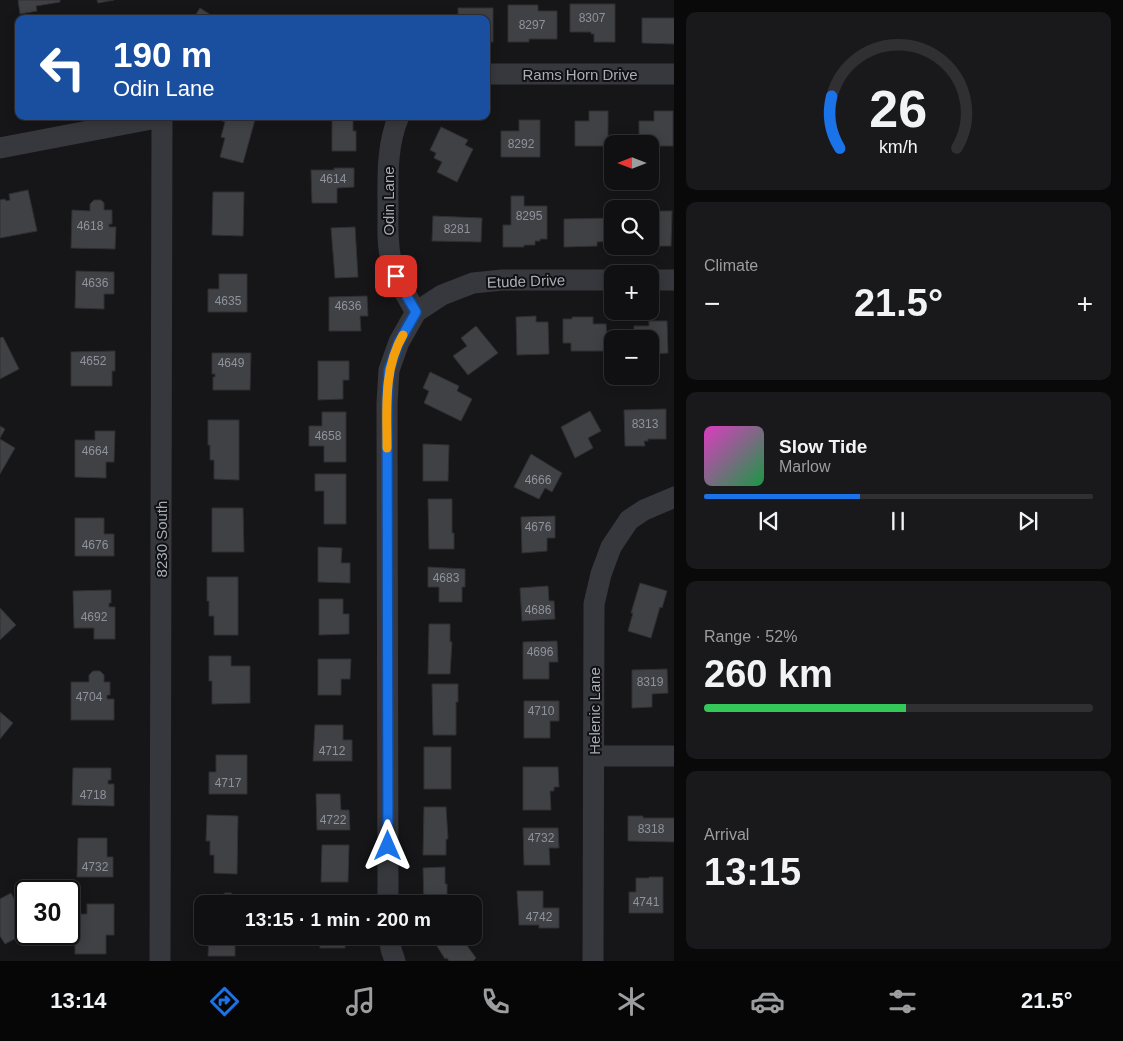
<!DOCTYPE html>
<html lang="en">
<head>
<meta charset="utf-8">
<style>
	body { margin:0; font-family:Arial,sans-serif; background:#19191b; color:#f1f3f6; height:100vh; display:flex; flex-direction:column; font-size:19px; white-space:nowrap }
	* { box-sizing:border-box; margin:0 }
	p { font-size:16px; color:#9c9d9f }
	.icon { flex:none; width:28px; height:28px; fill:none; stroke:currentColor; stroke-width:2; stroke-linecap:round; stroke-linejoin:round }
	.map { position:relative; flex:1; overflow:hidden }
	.panel { display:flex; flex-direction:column; gap:12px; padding:12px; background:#09090a; width:449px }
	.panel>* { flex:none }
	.guide { position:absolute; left:15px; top:15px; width:475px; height:105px; border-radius:10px; box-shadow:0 2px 12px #0003,0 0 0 1px #303032; background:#1a4fa0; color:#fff; overflow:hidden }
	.needle { width:32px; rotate:270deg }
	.fabs { position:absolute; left:604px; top:135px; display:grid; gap:10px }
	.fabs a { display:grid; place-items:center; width:55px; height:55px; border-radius:10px; background:#101012; box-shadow:0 2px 12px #0003,0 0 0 1px #303032; font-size:25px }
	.speed { position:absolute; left:15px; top:880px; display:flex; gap:10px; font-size:25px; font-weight:700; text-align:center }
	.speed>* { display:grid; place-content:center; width:65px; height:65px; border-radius:50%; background:#101012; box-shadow:0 2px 12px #0003,0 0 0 1px #303032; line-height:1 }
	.speed .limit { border:2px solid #111; border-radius:8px; background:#fff; color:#111 }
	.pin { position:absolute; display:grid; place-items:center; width:42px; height:42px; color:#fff; margin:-21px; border-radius:10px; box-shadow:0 2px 8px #0006 }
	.me { position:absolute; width:55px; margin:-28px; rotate:0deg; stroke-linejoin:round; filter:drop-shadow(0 0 4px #0008) }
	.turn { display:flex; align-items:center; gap:18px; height:105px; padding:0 15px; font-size:22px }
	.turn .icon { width:65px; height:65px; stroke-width:2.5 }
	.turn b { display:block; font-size:35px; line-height:42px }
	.big { font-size:38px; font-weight:700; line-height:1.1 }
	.panel .tile { flex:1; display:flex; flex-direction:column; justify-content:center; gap:8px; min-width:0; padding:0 18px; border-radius:10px; background:#19191b }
	.panel .dial { align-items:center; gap:0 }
	.dial svg { height:130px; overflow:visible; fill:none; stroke:#303032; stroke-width:7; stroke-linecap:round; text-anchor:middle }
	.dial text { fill:#f1f3f6; stroke:none }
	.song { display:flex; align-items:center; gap:15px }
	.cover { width:60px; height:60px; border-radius:8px; background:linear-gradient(135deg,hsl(310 70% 55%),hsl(140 70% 35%)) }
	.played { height:5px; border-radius:2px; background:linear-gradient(90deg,#1a73e8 40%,#303032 40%) }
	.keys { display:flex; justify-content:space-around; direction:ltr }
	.heat { display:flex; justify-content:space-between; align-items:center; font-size:28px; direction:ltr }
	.charge { height:8px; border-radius:4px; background:linear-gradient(90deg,#34c759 52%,#303032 0) }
	.trip { position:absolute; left:194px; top:895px; width:288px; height:50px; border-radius:10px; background:#101012; box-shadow:0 2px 12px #0003,0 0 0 1px #303032; font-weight:700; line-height:50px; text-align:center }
	.tabs { display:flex; height:80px; justify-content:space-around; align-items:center; background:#060607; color:#9c9d9f }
	.tabs .icon { width:35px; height:35px }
	.tabs .on { color:#1a73e8 }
	.tabs b { font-size:22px; color:#f1f3f6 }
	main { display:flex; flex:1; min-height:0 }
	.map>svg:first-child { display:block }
</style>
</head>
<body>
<main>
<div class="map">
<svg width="675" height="961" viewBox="0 0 675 961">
	<rect width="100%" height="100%" fill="#161618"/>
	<g fill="#404145" stroke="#303034">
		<polygon points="18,0 60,0 60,2 36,6 37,11 20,14"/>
		<polygon points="97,0 114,0 98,3"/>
		<polygon points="570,4 615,4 615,42 594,42 594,34 591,34 591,32 570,32"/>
		<polygon points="508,5 538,5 538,11 557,11 557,39 529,39 529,42 508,42"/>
		<polygon points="200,8 217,19 193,19"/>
		<polygon points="458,8 493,8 493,42 486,42 486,19 458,19"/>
		<polygon points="642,18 675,18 675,44 642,43"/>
		<polygon points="589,111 608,111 608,146 575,146 575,121 589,121"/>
		<polygon points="654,111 673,111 673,146 650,146 650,144 639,144 639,121 654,121"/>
		<polygon points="223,116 256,116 243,163 220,157 225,138 221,137 225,122 222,121"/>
		<polygon points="332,120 353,120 353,131 356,131 356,151 332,151"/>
		<polygon points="519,120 540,120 540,157 501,157 501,131 519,131"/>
		<polygon points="441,127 468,140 465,145 473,149 457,182 437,172 442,162 434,158 436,153 430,150"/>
		<polygon points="334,168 354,168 354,187 337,188 337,203 312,203 311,170 334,170"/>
		<polygon points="28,190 37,231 0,238 0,200 5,199 6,201 10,200 9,194"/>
		<polygon points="213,192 244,192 243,236 212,235"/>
		<polygon points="511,196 524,196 524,206 547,206 547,239 540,239 540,241 535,241 535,245 524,245 524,247 503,247 503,225 511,225"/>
		<polygon points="94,200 101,200 104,203 104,210 112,210 112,224 109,224 109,227 116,227 115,249 71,248 72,210 90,211 90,204"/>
		<polygon points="650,211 672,211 671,246 650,246"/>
		<polygon points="433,216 482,218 481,242 432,241"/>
		<polygon points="612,218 612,241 597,242 597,246 564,247 564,219"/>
		<polygon points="355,227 358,277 335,278 331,228"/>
		<polygon points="76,271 114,272 114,294 104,294 104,309 75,308"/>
		<polygon points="219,274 247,274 247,312 208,312 208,289 219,289"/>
		<polygon points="367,296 368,316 360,316 361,331 329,331 329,297"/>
		<polygon points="536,316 536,322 548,322 549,354 517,355 516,317"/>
		<polygon points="572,317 593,317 593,324 606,324 608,351 571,351 571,343 563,343 563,319 572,319"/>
		<polygon points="649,321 667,321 668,353 650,354 650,339 634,339 634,326 649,326"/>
		<polygon points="476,326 498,353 468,375 453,356 467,346 461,338"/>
		<polygon points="3,337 19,369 0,379 0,338"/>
		<polygon points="115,351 115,371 112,371 112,386 71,386 71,352"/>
		<polygon points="212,353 251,353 250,390 213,390 213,377 215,377 215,374 212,374"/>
		<polygon points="318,361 349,361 349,380 343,380 343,399 318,400"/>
		<polygon points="430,372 459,386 457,391 472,399 461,421 424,403 429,391 423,388"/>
		<polygon points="666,409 666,439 648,439 648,441 644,441 645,446 625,446 624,410"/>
		<polygon points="590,411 601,431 588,438 593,448 575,458 561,427"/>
		<polygon points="322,412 346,412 346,462 324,462 324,446 309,446 309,426 322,426"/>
		<polygon points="208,420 239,420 239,480 214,479 214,460 210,460 210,445 208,445"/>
		<polygon points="0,426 5,429 0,438"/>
		<polygon points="95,431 115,431 114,462 106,462 106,478 75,477 75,440 95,440"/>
		<polygon points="0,439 15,448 0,474"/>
		<polygon points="423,444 449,445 448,481 423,481"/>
		<polygon points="531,454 562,473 552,492 545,488 539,499 514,487"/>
		<polygon points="315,474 346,474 346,524 324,524 324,491 315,491"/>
		<polygon points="428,499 452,499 452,533 454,533 454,549 429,549"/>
		<polygon points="212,508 243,508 244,552 212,552"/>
		<polygon points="555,516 555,538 547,538 547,551 522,553 521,517"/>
		<polygon points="75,518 104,518 104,534 114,534 114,556 75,556"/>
		<polygon points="318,547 342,548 341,563 350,563 350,583 318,582"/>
		<polygon points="428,567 465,569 465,587 462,587 462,602 439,602 439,587 428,587"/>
		<polygon points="207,577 238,577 238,635 214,635 214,616 209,616 209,601 207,601"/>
		<polygon points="640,583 667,591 662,608 660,607 651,638 628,631 633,613 631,613"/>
		<polygon points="548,586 549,601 554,601 555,619 522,621 520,588"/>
		<polygon points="111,590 111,603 109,603 109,607 115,607 115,639 94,639 94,628 74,628 73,591"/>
		<polygon points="319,599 343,599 343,614 349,614 349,634 319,635"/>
		<polygon points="0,608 16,625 0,640"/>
		<polygon points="429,624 450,624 450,642 452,642 450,674 428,674"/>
		<polygon points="557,641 558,662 549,662 549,679 523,679 523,642"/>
		<polygon points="209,656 231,656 231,666 250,666 250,703 212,704 212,681 209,681"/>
		<polygon points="318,659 351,659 350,679 341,679 341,695 318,695"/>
		<polygon points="667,669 668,693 652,694 652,707 632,708 632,670"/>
		<polygon points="93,671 100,671 104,675 104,682 110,682 110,695 107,695 107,699 114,699 114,720 71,720 71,682 89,682 89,675"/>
		<polygon points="432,684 458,684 458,702 456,702 456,735 433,735"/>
		<polygon points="524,701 559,701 559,721 550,721 550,738 524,738"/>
		<polygon points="0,712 13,723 0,739"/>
		<polygon points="315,725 343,725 343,740 352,740 352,761 313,761"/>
		<rect x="424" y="747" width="27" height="42"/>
		<polygon points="216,755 247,755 247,794 209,794 209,772 216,772"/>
		<polygon points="523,767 558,767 559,787 554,787 554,791 550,791 551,810 523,810"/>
		<polygon points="73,768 111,768 111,780 108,780 108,784 114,784 114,806 72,805"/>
		<polygon points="316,794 340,794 341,810 349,810 350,830 317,830"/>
		<polygon points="424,807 446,807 448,839 446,839 446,855 423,855"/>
		<polygon points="207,815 238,816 237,874 214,873 214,855 210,855 210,841 206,841"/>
		<polygon points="628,816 643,816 643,818 675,818 675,842 628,841"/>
		<polygon points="523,828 558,828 559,848 549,848 550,865 524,865"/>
		<polygon points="78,838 107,838 107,857 113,857 113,877 77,877"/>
		<polygon points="322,845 349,845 348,882 321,882"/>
		<polygon points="445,867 445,884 447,884 447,899 445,899 446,904 424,904 423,868"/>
		<polygon points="649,877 663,877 663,913 629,913 629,892 636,892 636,878 649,878"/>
		<polygon points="517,891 543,891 543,908 559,908 559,928 539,928 539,925 519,925"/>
		<polygon points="11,893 26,922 26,933 5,944 0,936 0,899"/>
		<polygon points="225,893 231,893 235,899 235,904 221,904 221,896"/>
		<polygon points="87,904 114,904 114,935 106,935 106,954 75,954 75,914 87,914"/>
		<polygon points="209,936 254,936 254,945 235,945 235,956 208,956"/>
		<rect x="320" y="936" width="25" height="12"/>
		<polygon points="445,936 460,936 476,958 473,961 449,961 447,958 445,959 435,943"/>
	</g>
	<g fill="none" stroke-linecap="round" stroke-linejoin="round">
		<g stroke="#37383d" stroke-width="21">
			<polyline points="486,74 675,74"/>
			<polyline points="0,148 162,117 160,961"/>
			<polyline points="650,280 675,280"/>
			<polyline points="416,312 442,295 473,283 502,280 612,280"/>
			<polyline points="594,756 672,756"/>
			<path d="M388,904L387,403L389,370L399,342L416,312C407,297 397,281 392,264C387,247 388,228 388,211C388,179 386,146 399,116"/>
			<polyline points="389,936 391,949 395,961"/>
			<polyline points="593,961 594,604 601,574 611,547 629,520 644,510 675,497"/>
		</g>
	</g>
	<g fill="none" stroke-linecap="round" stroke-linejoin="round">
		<defs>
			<polyline id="route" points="388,846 387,403 389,370 399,342 416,312 402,288 396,276"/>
		</defs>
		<use href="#route" stroke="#114b97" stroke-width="12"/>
		<use href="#route" stroke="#1a73e8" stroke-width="9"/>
		<path stroke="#f59e0b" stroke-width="9" d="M387,448C387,410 383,369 403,335"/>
	</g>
	<g text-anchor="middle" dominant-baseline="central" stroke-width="4" stroke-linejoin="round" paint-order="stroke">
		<g font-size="12" fill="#8e929b">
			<text x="592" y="18">8307</text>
			<text x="532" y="25">8297</text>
			<text x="521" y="144">8292</text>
			<text x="333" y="179">4614</text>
			<text x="529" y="216">8295</text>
			<text x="90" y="226">4618</text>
			<text x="457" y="229">8281</text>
			<text x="95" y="283">4636</text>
			<text x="228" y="301">4635</text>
			<text x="348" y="306">4636</text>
			<text x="93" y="361">4652</text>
			<text x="231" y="363">4649</text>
			<text x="645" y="424">8313</text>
			<text x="328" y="436">4658</text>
			<text x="95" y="451">4664</text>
			<text x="538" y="480">4666</text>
			<text x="538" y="527">4676</text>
			<text x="95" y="545">4676</text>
			<text x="446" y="578">4683</text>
			<text x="538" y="610">4686</text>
			<text x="94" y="617">4692</text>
			<text x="540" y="652">4696</text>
			<text x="650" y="682">8319</text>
			<text x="89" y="697">4704</text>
			<text x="541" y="711">4710</text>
			<text x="332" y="751">4712</text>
			<text x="228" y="783">4717</text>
			<text x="93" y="795">4718</text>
			<text x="333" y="820">4722</text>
			<text x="651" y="829">8318</text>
			<text x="541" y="838">4732</text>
			<text x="95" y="867">4732</text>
			<text x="646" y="902">4741</text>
			<text x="539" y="917">4742</text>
		</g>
		<g font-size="15" fill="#a8adb8" stroke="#111113">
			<text x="580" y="74">Rams Horn Drive</text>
			<text transform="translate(388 201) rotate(-90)">Odin Lane</text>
			<text transform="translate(526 281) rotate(-2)">Etude Drive</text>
			<text transform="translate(161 539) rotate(-90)">8230 South</text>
			<text transform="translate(594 711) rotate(-90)">Helenic Lane</text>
		</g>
	</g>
</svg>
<div class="fabs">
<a><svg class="needle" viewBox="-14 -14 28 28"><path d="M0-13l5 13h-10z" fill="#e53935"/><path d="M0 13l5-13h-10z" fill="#9c9d9f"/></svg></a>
<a><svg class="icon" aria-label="search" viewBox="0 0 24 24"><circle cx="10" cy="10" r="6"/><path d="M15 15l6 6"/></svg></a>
<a>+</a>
<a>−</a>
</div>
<div class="speed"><div class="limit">30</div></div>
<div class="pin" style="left:396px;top:276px;background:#d93025"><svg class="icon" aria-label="arrive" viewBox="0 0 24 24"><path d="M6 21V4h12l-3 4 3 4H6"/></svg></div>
<svg class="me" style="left:388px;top:846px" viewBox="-20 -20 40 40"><path d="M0-17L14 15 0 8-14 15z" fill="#1a73e8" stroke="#fff" stroke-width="4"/></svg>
<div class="trip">13:15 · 1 min · 200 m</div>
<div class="guide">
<div class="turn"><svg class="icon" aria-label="left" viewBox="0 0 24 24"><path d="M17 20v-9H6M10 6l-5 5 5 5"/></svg><div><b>190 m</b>Odin Lane</div></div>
</div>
</div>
<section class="panel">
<div class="tile dial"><svg viewBox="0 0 100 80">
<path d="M14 69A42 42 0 1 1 86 69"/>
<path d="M14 69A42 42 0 0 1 9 37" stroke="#1a73e8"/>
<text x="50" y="56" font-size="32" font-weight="700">26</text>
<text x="50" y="72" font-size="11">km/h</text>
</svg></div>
<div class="tile"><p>Climate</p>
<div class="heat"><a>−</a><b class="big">21.5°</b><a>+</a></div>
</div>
<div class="tile">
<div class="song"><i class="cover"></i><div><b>Slow Tide</b><p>Marlow</p></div></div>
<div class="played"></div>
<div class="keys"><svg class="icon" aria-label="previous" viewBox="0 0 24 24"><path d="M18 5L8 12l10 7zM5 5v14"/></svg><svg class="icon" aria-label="pause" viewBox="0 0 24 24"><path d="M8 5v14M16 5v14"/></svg><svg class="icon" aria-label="next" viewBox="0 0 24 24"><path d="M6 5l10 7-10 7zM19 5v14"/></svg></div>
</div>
<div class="tile"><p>Range · 52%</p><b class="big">260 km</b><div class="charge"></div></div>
<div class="tile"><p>Arrival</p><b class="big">13:15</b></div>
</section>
</main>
<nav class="tabs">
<b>13:14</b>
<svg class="icon on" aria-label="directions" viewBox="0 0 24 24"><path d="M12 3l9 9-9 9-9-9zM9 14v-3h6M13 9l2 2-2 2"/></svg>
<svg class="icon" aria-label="music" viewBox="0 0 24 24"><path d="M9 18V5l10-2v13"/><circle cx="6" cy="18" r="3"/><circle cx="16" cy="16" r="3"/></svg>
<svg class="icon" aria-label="phone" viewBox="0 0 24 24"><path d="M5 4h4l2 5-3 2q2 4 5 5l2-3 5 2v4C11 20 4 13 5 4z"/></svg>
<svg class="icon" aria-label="climate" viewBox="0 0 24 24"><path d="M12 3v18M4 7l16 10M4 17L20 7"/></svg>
<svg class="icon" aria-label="car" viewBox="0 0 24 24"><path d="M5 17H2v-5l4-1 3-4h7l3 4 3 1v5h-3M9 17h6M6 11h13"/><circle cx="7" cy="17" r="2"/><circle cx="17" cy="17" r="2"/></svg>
<svg class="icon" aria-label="filters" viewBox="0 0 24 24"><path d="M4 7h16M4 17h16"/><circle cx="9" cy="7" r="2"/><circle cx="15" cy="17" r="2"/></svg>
<b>21.5°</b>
</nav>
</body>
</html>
